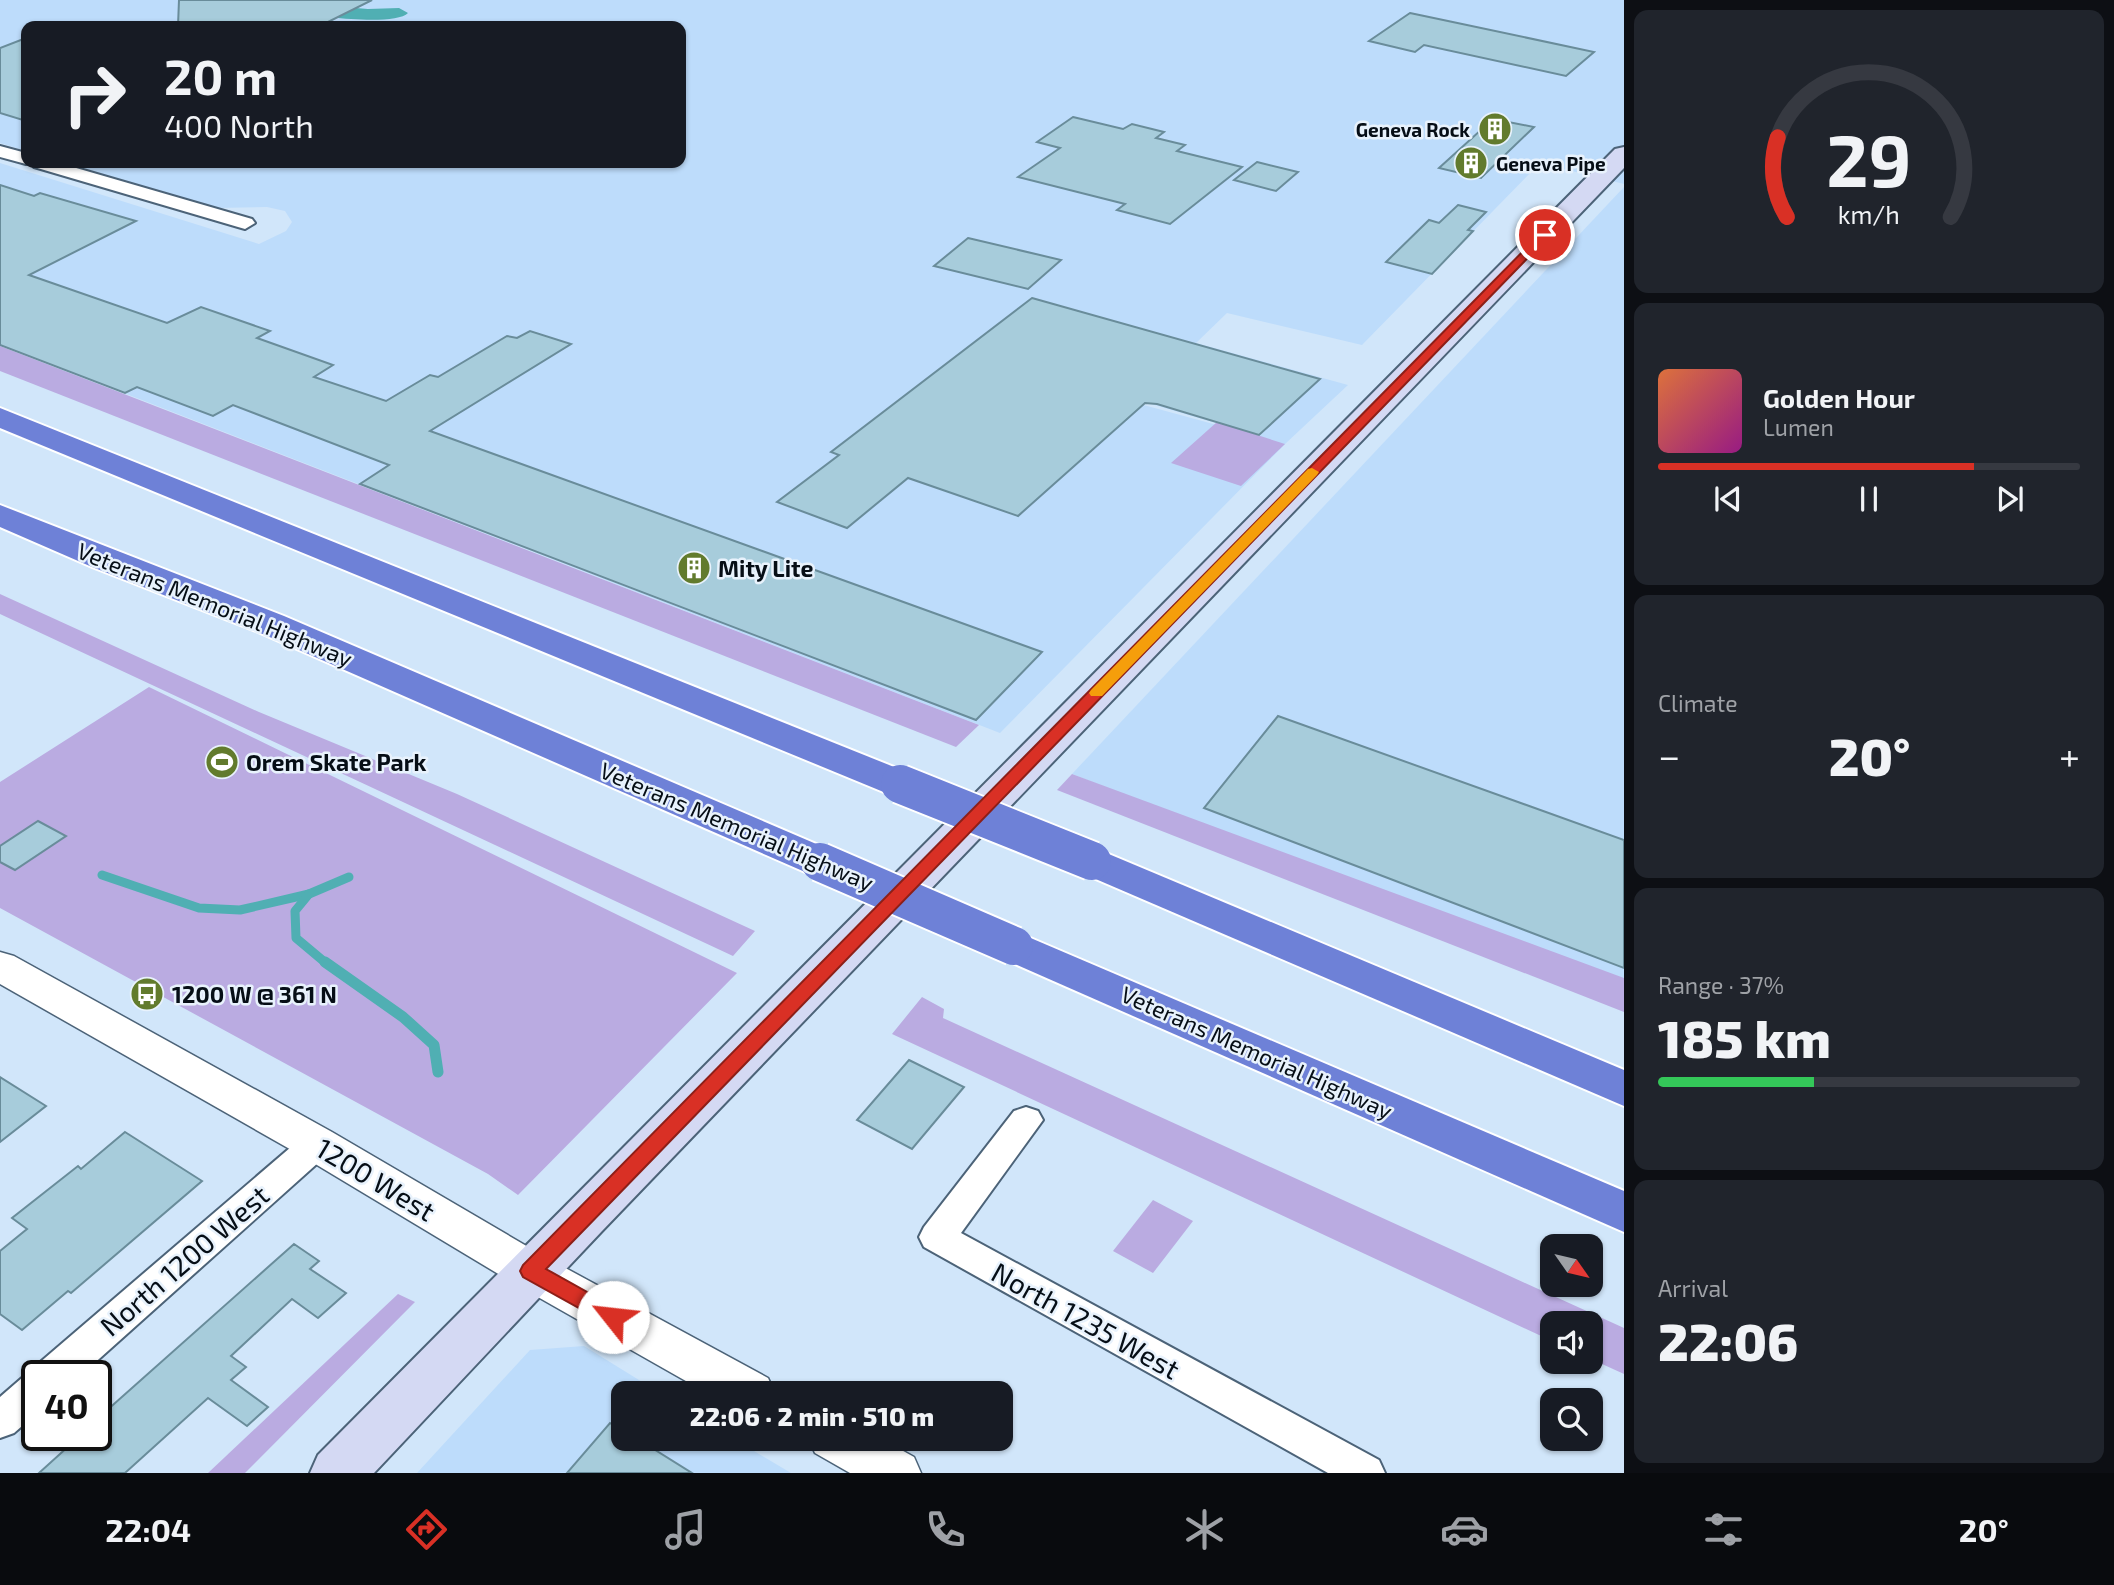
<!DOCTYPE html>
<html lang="en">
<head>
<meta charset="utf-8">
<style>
	body { margin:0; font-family:"Exo 2",sans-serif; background:#20242c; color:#f1f3f6; height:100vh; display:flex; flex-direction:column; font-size:26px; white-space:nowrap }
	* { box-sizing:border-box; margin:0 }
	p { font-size:23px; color:#9ea1a6 }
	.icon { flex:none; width:38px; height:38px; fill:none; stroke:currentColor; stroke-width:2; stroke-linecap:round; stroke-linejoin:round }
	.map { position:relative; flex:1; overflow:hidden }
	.panel { display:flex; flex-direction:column; gap:10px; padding:10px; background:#0d0f14; width:490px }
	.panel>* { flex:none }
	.guide { position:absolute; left:21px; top:21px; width:665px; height:147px; border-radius:14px; box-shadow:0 2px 5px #0004; background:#171b24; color:#f1f3f6; overflow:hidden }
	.needle { width:46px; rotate:124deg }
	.fabs { position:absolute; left:1540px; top:1234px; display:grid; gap:14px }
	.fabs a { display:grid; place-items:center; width:63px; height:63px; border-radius:14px; background:#171b24; box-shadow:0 2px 5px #0004; font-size:35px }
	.speed { position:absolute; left:21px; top:1360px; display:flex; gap:14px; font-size:35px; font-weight:700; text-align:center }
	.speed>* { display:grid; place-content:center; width:91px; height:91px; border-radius:50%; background:#171b24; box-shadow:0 2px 5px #0004; line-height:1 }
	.speed .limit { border:4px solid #111; border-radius:10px; background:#fff; color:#111 }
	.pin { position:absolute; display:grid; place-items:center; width:60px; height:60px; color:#fff; margin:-30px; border:4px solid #fff; border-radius:50%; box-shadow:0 2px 7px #0007 }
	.me { position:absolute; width:77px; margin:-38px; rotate:299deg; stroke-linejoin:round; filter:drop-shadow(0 0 5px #0008) }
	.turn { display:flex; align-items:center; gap:24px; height:147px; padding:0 28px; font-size:32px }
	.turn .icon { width:91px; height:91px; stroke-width:2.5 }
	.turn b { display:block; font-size:49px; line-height:60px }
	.big { font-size:52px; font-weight:800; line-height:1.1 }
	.panel .tile { flex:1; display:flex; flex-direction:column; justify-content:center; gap:10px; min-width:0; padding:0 24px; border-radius:14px; background:#20242c }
	.panel .dial { align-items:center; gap:0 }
	.dial svg { height:182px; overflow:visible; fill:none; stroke:#363941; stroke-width:7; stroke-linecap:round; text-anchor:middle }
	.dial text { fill:#f1f3f6; stroke:none }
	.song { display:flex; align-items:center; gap:21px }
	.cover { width:84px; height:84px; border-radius:10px; background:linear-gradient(135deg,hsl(20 70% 55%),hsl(310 70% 35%)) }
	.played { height:7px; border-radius:4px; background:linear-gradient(90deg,#d93025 75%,#363941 75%) }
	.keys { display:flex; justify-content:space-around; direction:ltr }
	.heat { display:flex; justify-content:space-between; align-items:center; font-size:38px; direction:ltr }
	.charge { height:10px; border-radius:5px; background:linear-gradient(90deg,#34c759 37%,#363941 0) }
	.trip { position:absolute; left:611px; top:1381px; width:402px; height:70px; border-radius:14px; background:#171b24; box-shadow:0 2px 5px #0004; font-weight:800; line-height:70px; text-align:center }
	.tab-bar { display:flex; height:112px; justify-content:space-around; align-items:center; background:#090b0e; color:#9ea1a6 }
	.tab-bar .icon { width:49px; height:49px }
	.tab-bar .selected { color:#d93025 }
	.tab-bar b { font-size:32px; color:#f1f3f6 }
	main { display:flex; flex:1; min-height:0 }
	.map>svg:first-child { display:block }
</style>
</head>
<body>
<main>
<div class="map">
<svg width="1624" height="1473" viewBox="0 0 1624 1473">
	<rect width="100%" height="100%" fill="#d1e6fa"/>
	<g fill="#bddcfb" fill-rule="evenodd">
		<path d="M0,0H1624V184L1540,163L1362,345L1227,313L1196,343L1348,385L1285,444L1000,733L0,345V163L259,244L286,231L292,222L285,211L267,207L216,208L66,163H681V26H26V151L0,143ZM966,349L1239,430V431L960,355Z"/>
		<polygon points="1624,187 1624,989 1072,774"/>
		<polygon points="584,1346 660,1393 623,1393 623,1438 734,1439 791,1473 417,1473 530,1350"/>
	</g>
	<g fill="#baabe1">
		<polygon points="0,346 979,725 956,747 0,371"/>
		<polygon points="1217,422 1285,444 1241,486 1171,463"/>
		<polygon points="0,594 259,712 457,794 755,931 733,956 0,614"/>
		<polygon points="149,687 737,973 518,1195 488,1174 0,908 0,782"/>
		<polygon points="1072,774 1624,978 1624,1012 1057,790"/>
		<polygon points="922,997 944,1009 943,1018 1624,1328 1624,1374 1591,1359 1591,1323 1552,1323 1552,1341 892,1034"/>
		<polygon points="1153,1200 1193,1221 1153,1273 1113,1251"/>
		<polygon points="398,1294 415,1302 245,1473 208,1473"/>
	</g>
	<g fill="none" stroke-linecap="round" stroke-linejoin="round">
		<g stroke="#50afb3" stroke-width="9">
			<polyline points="102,875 199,908 240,910 309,894"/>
			<polyline points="327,964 296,938 295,911 309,894 349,877"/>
		</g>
		<polyline stroke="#50afb3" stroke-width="11" points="325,962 403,1017 434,1045 438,1072"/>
		<path fill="#50afb3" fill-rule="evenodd" d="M307,4L368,9L399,8L408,13C396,26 319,17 301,13L298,9Z"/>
	</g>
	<g fill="#a7ccdb" stroke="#698c9a" stroke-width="2">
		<polygon points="179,0 372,0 320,26 178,26"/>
		<polygon points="1410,13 1448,21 1594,52 1566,76 1424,45 1415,52 1369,41"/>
		<polygon points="26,38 26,121 0,113 0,48"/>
		<polygon points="1073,117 1123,129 1132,124 1164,132 1156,138 1185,145 1177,151 1242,167 1170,224 1117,210 1125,204 1018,177 1060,148 1037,142"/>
		<polygon points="1493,119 1534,127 1481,178 1439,168"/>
		<polygon points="1257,162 1298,172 1276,191 1234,180"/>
		<polygon points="0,185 34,196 40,193 136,221 29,275 167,323 201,307 270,331 257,338 333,365 314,377 386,401 430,375 438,377 507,336 517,338 530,331 571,344 430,431 1042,652 976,720 360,484 389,465 233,405 213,416 137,387 125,393 0,345"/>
		<polygon points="1458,205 1486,212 1468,230 1473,231 1432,274 1386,262 1429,220 1439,223"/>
		<polygon points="968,238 1061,260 1028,289 934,266"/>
		<polygon points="1032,298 1320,379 1259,435 1157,404 1145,403 1018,516 908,478 847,528 777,502 839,455 831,452"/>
		<polygon points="1278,716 1624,840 1624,968 1204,808"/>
		<polygon points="38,821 66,836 15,870 0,862 0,846"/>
		<polygon points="909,1060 964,1087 912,1149 857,1120"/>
		<polygon points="0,1077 46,1106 0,1142"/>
		<polygon points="125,1132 202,1181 71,1293 68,1291 22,1330 0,1314 0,1251 27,1229 12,1218 78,1166 81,1169"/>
		<polygon points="294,1244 319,1261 310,1269 346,1293 318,1318 292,1299 231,1356 246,1367 231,1380 268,1407 247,1426 208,1398 125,1473 39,1473 81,1435 96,1435 96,1421 105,1412"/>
		<polygon points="610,1423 623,1431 623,1438 636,1438 692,1473 567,1473"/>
	</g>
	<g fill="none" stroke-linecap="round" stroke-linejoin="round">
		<defs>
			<g id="minor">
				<polygon points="0,146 26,153 26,163 59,163 252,219 255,223 245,229 238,227 34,167 31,163 26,164 0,157"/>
				<polygon points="1026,1107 1038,1111 1043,1120 961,1233 1379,1460 1385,1473 1328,1473 924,1247 919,1237 924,1227 1014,1111"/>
				<polygon points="317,1131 329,1135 334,1144 329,1153 80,1376 37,1376 37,1413 14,1433 0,1438 0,1397 23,1377 34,1373 38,1364 305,1135"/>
			</g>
			<g id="tertiary">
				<polygon points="0,952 14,956 332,1132 547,1258 768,1378 775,1393 707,1393 515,1284 302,1156 0,984"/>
				<polygon points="808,1438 880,1438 914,1457 921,1473 850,1473 815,1453"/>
			</g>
			<polygon id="secondary" points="1624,147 1624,168 602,1231 374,1473 310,1473 318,1455 1615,149"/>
			<g id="motorway">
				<polygon points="0,408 914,775 920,784 914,793 900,797 886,793 0,428"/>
				<polygon points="0,505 284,616 835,852 841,862 835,872 820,876 805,872 258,632 92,567 0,527"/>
				<polygon points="1092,847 1624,1070 1624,1106 1077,871 1071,861 1077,851"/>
				<polygon points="1014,931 1624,1191 1624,1232 999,957 992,946 999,935"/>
			</g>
		</defs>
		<use href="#minor" stroke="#4c6378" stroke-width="4"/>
		<use href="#tertiary" stroke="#4c6378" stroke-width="3"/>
		<use href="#secondary" stroke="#4c6378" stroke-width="4"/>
		<use href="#motorway" stroke="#fff" stroke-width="4"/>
		<use href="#minor" fill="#fff" fill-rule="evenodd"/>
		<use href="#tertiary" fill="#fff" fill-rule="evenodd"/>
		<use href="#secondary" fill="#d4d9f3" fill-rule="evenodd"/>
		<use href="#motorway" fill="#6e81d7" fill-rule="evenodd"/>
		<defs>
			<g id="motorway-bridge">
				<polyline points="900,784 1092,861"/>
				<polyline points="820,862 1014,946"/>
			</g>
		</defs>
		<use href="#motorway-bridge" stroke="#fff" stroke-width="42" stroke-linecap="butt"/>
		<use href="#motorway-bridge" stroke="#6e81d7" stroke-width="38"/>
	</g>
	<polygon fill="#d93025" stroke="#8d1f18" stroke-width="2" points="1541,233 1550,235 546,1269 621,1311 624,1317 621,1323 613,1326 606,1323 523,1277 520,1271 523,1265"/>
	<polygon fill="#f59e0b" points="1312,468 1319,472 1317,475 1102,696 1091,696 1089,693 1091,690 1308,469"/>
	<defs>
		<symbol id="building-disc" viewBox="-11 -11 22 22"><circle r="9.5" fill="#627b2d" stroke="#e8f2fc"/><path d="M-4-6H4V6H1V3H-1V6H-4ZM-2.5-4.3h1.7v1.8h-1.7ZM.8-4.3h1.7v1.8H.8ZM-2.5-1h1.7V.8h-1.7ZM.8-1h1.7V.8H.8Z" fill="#fff"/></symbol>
		<symbol id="stadium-disc" viewBox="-11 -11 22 22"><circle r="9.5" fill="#627b2d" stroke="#e8f2fc"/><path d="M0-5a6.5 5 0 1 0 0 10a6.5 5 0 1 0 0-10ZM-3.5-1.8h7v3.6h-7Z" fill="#fff"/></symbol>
		<symbol id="bus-disc" viewBox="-11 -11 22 22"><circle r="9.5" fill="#627b2d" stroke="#e8f2fc"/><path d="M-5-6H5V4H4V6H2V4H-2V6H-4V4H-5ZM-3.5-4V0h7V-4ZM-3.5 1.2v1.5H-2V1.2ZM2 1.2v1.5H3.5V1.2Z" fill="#fff"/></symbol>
	</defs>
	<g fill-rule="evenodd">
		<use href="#building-disc" x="1476" y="110" width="38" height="38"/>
		<use href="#building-disc" x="1452" y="144" width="38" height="38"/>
		<use href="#building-disc" x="675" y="549" width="38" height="38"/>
		<use href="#stadium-disc" x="203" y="743" width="38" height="38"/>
		<use href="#bus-disc" x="128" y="975" width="38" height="38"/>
	</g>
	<g text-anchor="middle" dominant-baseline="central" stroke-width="5" stroke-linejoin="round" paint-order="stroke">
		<g font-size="19" font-weight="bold" fill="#060e16" stroke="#e8f2fc" text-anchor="end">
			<text x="1470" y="129">Geneva Rock</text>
			<text x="1496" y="163" text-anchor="start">Geneva Pipe</text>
		</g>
		<g font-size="23" font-weight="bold" fill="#060e16" stroke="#e8f2fc" text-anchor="start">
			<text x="718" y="568">Mity Lite</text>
			<text x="246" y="762">Orem Skate Park</text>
			<text x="172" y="994">1200 W @ 361 N</text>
		</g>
		<g font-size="23" fill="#060e16" stroke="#e8f2fc">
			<text transform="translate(215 604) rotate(22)">Veterans Memorial Highway</text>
			<text transform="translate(737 826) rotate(23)">Veterans Memorial Highway</text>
			<text transform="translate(1257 1052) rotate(24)">Veterans Memorial Highway</text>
		</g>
		<g font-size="28" fill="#060e16" stroke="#e8f2fc">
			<text transform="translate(376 1179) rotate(31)">1200 West</text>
			<text transform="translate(184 1260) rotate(-41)">North 1200 West</text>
			<text transform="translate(1086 1320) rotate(29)">North 1235 West</text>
		</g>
	</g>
</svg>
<div class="fabs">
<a><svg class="needle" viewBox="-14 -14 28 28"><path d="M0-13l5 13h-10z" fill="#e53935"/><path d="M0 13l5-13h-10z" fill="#9ea1a6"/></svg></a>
<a><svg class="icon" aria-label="sound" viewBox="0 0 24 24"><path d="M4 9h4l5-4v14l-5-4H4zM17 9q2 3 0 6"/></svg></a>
<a><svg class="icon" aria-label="search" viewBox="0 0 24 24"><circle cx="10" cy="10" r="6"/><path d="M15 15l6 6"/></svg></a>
</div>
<div class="speed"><div class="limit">40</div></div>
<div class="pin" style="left:1545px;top:235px;background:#d93025"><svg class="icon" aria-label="arrive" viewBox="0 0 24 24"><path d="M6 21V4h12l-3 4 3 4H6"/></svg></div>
<svg class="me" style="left:613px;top:1317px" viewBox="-20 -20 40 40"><circle r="19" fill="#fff"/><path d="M0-13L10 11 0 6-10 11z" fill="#d93025"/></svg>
<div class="trip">22:06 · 2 min · 510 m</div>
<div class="guide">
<div class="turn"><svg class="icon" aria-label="right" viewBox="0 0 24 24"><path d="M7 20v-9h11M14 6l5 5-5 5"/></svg><div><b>20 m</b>400 North</div></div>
</div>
</div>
<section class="panel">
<div class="tile dial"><svg viewBox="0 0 100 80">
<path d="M14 69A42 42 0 1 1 86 69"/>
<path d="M14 69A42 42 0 0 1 10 34" stroke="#d93025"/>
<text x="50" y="56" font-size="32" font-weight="700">29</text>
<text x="50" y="72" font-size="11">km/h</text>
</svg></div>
<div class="tile">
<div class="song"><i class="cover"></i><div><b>Golden Hour</b><p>Lumen</p></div></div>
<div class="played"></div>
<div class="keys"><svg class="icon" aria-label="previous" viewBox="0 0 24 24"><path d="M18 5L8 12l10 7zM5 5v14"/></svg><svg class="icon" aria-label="pause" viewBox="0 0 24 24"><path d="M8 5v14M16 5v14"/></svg><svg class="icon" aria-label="next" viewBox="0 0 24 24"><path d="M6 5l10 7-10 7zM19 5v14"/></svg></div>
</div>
<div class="tile"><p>Climate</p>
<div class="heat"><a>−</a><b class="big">20°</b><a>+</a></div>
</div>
<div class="tile"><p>Range · 37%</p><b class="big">185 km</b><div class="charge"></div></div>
<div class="tile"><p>Arrival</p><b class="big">22:06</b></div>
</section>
</main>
<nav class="tab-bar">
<b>22:04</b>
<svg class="icon selected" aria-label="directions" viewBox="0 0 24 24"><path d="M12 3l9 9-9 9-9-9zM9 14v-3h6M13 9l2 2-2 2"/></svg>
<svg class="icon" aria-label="music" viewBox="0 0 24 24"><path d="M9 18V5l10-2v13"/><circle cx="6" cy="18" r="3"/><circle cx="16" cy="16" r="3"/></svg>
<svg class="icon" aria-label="phone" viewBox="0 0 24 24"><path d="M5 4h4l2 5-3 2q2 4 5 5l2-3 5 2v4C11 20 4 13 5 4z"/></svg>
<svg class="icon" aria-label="climate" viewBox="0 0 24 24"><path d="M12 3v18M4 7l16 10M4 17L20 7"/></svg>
<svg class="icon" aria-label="car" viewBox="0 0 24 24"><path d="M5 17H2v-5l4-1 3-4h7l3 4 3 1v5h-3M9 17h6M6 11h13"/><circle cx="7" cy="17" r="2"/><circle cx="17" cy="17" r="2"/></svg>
<svg class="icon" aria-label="filters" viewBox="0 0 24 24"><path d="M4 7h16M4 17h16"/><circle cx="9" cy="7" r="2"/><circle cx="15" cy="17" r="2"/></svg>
<b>20°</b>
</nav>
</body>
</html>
